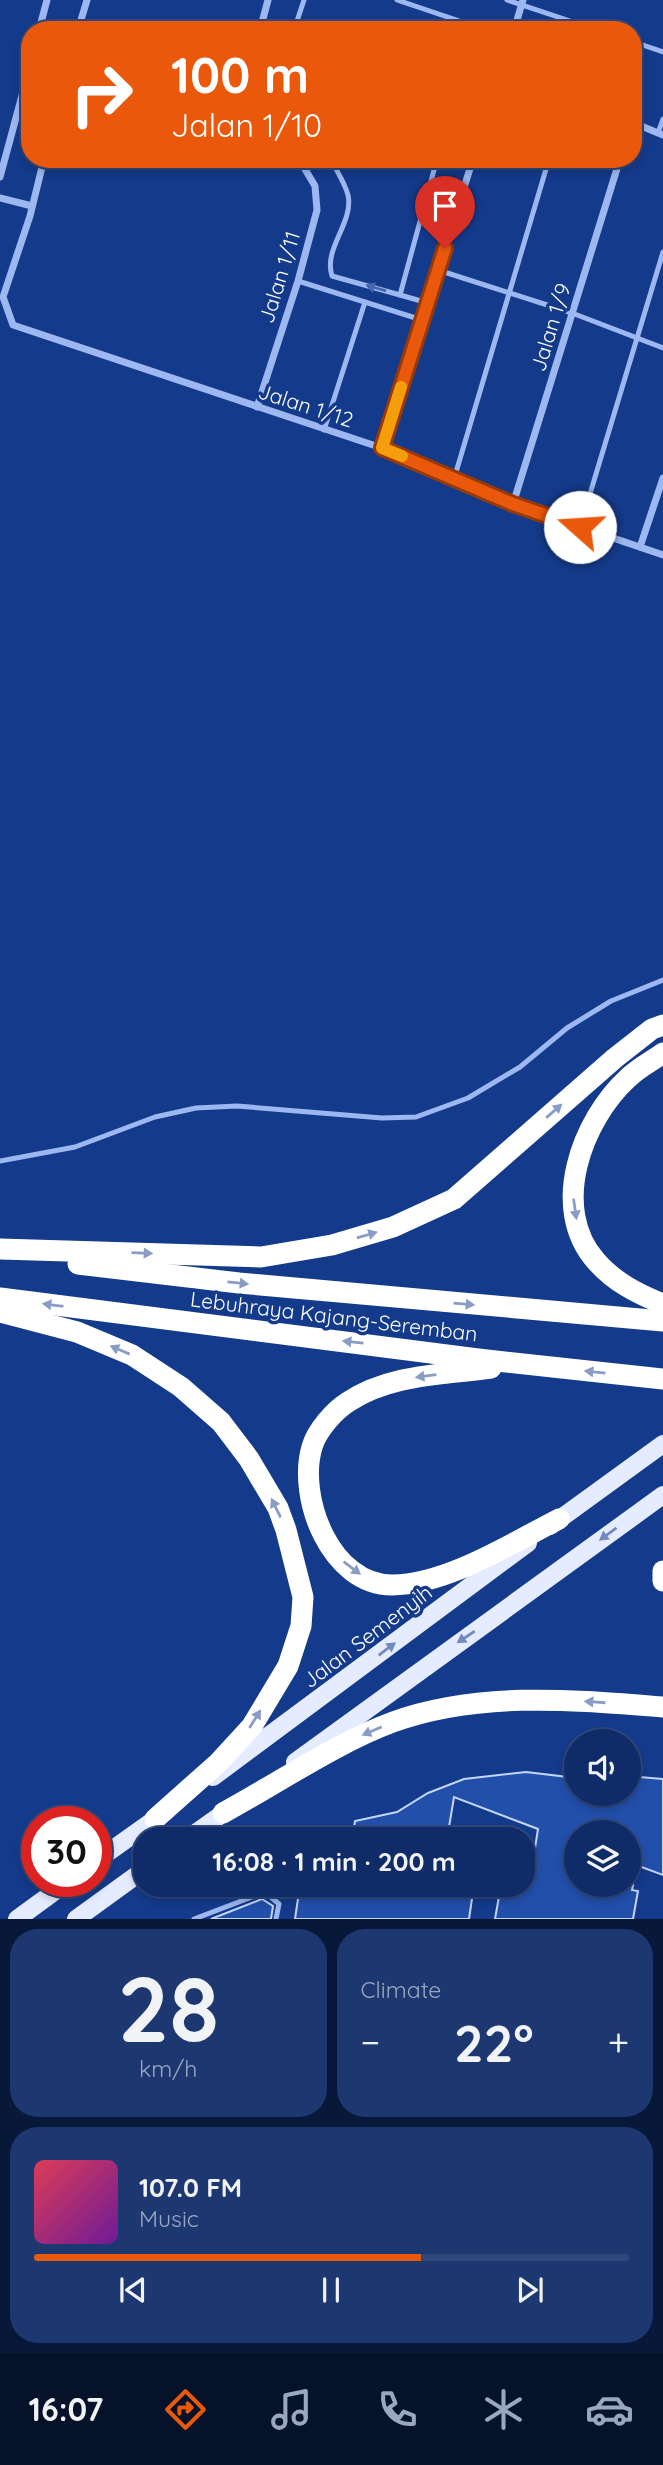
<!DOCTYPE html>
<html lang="en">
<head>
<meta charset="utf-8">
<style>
	body { margin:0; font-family:Quicksand,sans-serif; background:#1d3871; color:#f1f3f6; height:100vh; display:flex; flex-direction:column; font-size:26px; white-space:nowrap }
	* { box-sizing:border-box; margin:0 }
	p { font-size:23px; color:#9ba7c0 }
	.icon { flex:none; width:38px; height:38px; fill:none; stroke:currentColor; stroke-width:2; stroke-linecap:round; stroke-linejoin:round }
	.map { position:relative; height:1919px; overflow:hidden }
	.sheet { display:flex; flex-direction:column; gap:10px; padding:10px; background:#081839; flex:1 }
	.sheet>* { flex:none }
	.top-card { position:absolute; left:21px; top:21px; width:621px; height:147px; border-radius:28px; box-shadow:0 4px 10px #0003,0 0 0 2px #2f487c; background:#ea580c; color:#fff; overflow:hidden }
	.fabs { position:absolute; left:564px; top:1729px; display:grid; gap:14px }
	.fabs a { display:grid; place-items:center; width:77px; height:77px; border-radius:50%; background:#0f2c68; box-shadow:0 4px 10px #0003,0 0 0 2px #2f487c; font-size:35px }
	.speed { position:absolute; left:21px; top:1806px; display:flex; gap:14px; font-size:35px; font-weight:700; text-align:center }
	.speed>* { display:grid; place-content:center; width:91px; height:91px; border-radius:50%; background:#0f2c68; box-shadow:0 4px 10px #0003,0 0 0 2px #2f487c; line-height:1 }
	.speed .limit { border:10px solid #d22; background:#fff; color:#111 }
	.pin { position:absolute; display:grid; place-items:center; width:60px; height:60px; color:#fff; margin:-72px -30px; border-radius:50% 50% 50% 0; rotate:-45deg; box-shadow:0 0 7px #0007 }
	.pin .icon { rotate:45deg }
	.me { position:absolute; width:77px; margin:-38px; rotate:289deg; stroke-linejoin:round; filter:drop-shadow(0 0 5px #0008) }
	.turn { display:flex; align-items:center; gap:24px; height:147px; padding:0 35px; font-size:32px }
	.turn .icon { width:91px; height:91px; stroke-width:2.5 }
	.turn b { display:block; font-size:49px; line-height:60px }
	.big { font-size:52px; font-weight:700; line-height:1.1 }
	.sheet .tile { flex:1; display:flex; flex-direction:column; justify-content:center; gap:10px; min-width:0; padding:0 24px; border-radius:28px; background:#1d3871 }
	.sheet .dial { align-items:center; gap:0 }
	.dial b { font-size:91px; line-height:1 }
	.song { display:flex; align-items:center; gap:21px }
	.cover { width:84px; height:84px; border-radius:10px; background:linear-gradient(135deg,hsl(350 70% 55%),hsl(280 70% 35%)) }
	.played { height:7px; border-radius:4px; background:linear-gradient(90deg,#ea580c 65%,#2f487c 65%) }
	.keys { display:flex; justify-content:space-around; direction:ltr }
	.heat { display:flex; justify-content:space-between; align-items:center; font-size:38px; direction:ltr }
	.sheet .tiles { flex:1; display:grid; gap:10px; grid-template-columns:1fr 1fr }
	.tile:last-child { grid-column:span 2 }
	.trip { position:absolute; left:133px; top:1827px; width:402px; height:70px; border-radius:28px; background:#0f2c68; box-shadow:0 4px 10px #0003,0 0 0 2px #2f487c; font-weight:700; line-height:70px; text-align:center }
	.dock { display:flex; height:112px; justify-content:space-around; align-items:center; background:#06122a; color:#9ba7c0 }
	.dock .icon { width:49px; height:49px }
	.dock .on { color:#ea580c }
	.dock b { font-size:32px; color:#f1f3f6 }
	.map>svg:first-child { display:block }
</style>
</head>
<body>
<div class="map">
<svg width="663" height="1919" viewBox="0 0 663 1919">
	<rect width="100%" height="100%" fill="#143a8b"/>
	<g fill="#224faa" stroke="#c3d6fb" stroke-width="2">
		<polygon points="526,1772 576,1778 576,1794 628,1794 628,1776 663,1779 663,1875 628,1862 628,1832 576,1832 576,1885 633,1885 632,1890 638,1891 633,1919 495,1919 501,1885 523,1885 523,1859 533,1861 538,1829 454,1797 447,1839 352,1839 355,1821 397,1812 428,1793 464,1779"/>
		<polygon points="300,1885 474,1885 469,1919 295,1919"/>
		<polygon points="262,1899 273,1906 271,1919 211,1919"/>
	</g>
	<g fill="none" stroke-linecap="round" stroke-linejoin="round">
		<g stroke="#9db8f0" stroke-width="5">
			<polyline points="397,0 486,30"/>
			<polyline points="507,0 597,30"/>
			<polyline points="294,30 304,0"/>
			<polyline points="634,42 663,52"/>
			<polyline points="658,133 663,119"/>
			<path d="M331,159C336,170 345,183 348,195C354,223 323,248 332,276L400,295L437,159"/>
			<polyline points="438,270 572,313 663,348"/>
			<polyline points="298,281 422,320"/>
			<polyline points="400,295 428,303"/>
			<polyline points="324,430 365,302"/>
			<polyline points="454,479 549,159"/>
			<polyline points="580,527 663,252"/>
			<polyline points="0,1161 75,1147 155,1117 196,1108 237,1106 382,1118 416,1117 468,1098 520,1067 567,1028 611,1001 663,980"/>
			<polyline points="194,1919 265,1892 279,1904 276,1919"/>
		</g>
		<g stroke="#9db8f0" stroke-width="7">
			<polyline points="39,30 47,0"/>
			<polyline points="78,30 87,0"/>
			<polyline points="260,30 268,0"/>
			<polyline points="514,30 523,0"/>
			<polyline points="634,123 663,135"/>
			<polyline points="44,159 30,216 3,297 13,325 382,448 513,504 663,555"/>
			<polyline points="0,177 30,66"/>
			<polyline points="0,198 32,206"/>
			<polyline points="257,407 298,281 317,210 315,186 299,159"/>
			<polyline points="382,448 473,159"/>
			<polyline points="513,504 620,159"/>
			<polyline points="640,547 663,478"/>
		</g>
		<g stroke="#e5ecff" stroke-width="18">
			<polyline points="550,1526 663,1444"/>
			<polyline points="295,1762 663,1495"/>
			<polyline points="213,1777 528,1543"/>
			<polyline points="187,1839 232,1807"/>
			<polyline points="96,1861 165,1812"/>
			<polyline points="17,1919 69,1881"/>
			<polyline points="76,1919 145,1869"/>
		</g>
		<g stroke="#fff" stroke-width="21">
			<path d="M663,1053C652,1061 638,1068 628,1078C582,1120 549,1208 596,1261C614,1282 638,1294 663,1304"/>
			<polyline points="0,1249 261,1257 332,1245 393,1227 454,1199 615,1058 652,1029 663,1025"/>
			<polyline points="78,1264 239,1283 663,1321"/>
			<polyline points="0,1298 478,1359 663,1379"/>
			<polyline points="0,1312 77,1332 132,1355 181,1387 221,1422 249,1459 278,1508 286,1530 303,1597 301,1626 288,1666 252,1726 218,1763 155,1819"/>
			<path d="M491,1368C443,1375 390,1374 348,1402C334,1411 317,1430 312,1447C297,1498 331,1585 392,1585C446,1585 512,1543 559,1519"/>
			<polyline points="663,1571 663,1581"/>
			<path d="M223,1813C278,1783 336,1743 393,1722C479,1691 573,1700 663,1707"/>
		</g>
	</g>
	<defs><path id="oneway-solid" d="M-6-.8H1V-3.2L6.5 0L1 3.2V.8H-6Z" transform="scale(1.75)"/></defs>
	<use fill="#4466ae" href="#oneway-solid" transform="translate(376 288) rotate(-164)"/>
	<g fill="#8a9cc5">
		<use href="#oneway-solid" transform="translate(554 1111) rotate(-41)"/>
		<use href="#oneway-solid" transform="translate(575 1209) rotate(82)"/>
		<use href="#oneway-solid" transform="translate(367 1235) rotate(-16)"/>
		<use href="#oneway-solid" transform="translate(142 1253) rotate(2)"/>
		<use href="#oneway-solid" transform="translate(238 1283) rotate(6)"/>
		<use href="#oneway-solid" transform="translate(464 1304) rotate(5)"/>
		<use href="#oneway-solid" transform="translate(53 1305) rotate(-173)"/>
		<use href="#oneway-solid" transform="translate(353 1342) rotate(-174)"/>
		<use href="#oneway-solid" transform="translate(120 1350) rotate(-157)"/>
		<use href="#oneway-solid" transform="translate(595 1372) rotate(-174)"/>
		<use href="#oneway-solid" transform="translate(426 1376) rotate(173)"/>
		<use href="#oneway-solid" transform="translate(276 1508) rotate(-116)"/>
		<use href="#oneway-solid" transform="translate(352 1568) rotate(37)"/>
		<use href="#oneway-solid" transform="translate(595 1702) rotate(-176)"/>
		<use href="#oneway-solid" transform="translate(255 1719) rotate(-58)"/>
		<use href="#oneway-solid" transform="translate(372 1731) rotate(157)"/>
	</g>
	<g fill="#728abf">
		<use href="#oneway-solid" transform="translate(608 1534) rotate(144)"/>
		<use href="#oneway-solid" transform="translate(466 1637) rotate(146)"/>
		<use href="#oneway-solid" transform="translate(387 1649) rotate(-37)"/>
	</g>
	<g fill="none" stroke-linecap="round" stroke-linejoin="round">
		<defs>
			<polyline id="route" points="445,248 382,448 513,504 580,527"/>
		</defs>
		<use href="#route" stroke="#983908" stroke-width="18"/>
		<use href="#route" stroke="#ea580c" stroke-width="12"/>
		<polyline stroke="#f59e0b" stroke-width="12" points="401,387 382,448 402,456"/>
	</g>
	<g text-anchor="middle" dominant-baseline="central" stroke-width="7" stroke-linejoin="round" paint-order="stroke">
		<g font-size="21" fill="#fff" stroke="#143a8b">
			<text transform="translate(279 277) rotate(-73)">Jalan 1/11</text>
			<text transform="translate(550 327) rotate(-73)">Jalan 1/9</text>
			<text transform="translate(306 405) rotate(18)">Jalan 1/12</text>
			<text transform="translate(334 1316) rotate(7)">Lebuhraya Kajang-Seremban</text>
			<text transform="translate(367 1636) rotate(-37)">Jalan Semenyih</text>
		</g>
	</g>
</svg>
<div class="fabs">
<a><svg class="icon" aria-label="sound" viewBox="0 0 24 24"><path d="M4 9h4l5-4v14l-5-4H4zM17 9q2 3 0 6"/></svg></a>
<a><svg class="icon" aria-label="layers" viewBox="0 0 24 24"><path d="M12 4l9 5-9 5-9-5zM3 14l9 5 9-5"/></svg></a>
</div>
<div class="speed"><div class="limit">30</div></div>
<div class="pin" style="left:445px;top:248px;background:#d93025"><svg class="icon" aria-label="arrive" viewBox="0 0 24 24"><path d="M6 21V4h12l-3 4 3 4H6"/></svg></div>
<svg class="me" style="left:580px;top:527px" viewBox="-20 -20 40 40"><circle r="19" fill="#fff"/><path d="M0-13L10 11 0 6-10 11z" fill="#ea580c"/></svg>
<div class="trip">16:08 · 1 min · 200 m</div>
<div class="top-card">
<div class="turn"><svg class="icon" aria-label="right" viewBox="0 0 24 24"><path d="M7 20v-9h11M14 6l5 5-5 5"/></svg><div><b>100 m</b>Jalan 1/10</div></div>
</div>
</div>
<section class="sheet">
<div class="tiles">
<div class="tile dial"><b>28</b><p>km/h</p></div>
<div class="tile"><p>Climate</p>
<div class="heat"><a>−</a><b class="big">22°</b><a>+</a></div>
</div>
<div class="tile">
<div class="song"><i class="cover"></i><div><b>107.0 FM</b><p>Music</p></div></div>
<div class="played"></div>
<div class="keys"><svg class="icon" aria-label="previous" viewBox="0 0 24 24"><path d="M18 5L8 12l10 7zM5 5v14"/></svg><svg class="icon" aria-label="pause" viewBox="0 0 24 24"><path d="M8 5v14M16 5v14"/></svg><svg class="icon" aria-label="next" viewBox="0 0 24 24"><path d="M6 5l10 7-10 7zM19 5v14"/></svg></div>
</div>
</div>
</section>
<nav class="dock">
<b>16:07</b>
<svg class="icon on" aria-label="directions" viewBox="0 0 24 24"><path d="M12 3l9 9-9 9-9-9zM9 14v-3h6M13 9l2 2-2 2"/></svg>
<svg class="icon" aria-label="music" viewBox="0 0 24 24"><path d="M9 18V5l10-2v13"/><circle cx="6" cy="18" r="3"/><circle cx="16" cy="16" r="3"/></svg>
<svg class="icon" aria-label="phone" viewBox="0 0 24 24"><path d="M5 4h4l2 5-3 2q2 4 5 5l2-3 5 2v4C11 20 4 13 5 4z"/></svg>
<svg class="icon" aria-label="climate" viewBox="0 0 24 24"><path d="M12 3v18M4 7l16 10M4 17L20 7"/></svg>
<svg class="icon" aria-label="car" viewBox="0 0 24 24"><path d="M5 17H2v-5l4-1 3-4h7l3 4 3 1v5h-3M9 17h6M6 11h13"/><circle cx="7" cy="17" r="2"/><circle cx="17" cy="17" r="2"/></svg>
</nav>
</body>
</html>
